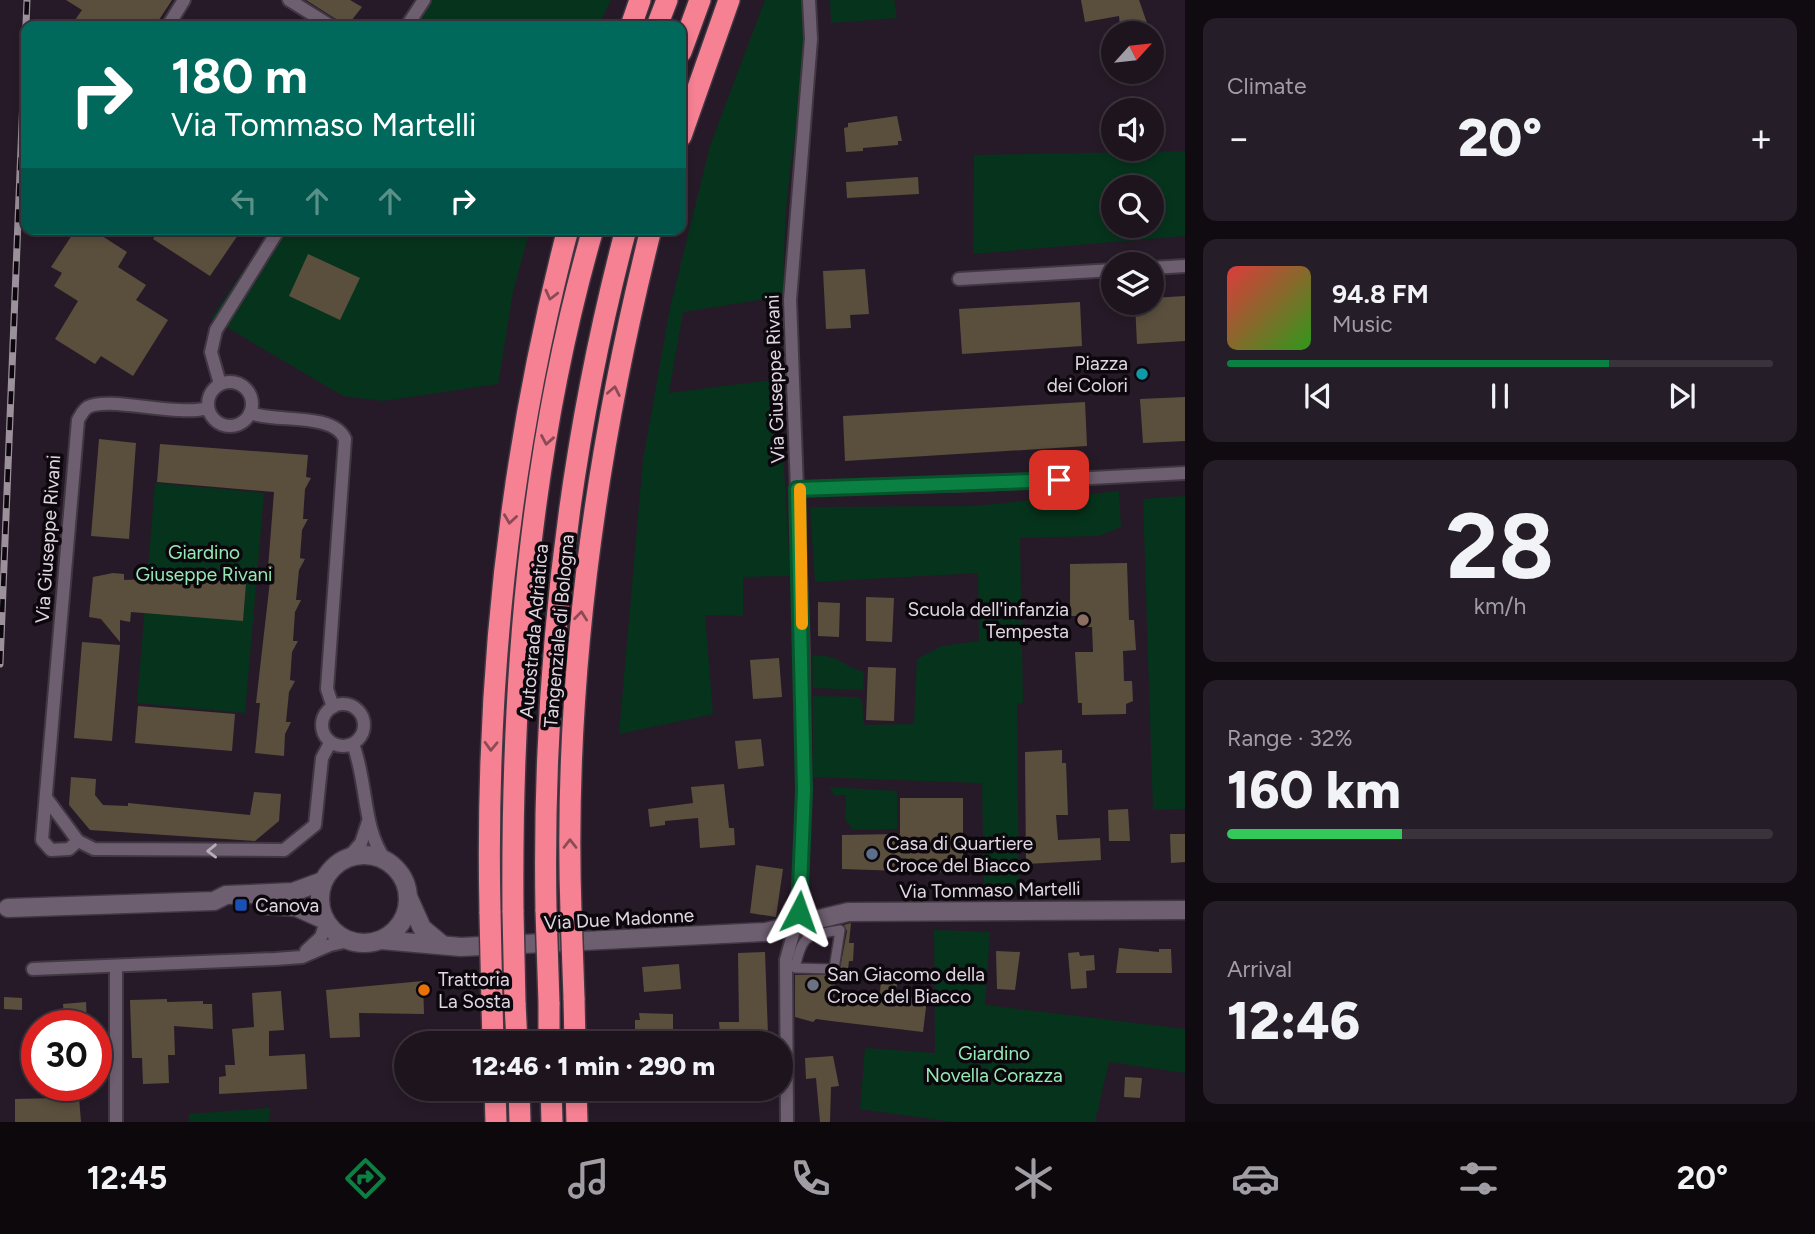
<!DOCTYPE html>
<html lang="en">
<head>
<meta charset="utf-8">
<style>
	body { margin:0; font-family:Figtree,sans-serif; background:#251d27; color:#f1f3f6; height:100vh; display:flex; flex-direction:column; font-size:26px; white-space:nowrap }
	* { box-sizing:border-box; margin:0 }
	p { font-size:23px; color:#a09ea4 }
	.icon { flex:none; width:38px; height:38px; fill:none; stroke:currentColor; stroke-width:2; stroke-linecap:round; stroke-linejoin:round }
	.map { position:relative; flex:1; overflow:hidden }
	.drawer { display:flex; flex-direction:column; gap:18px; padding:18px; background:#100b10; width:630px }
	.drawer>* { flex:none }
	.banner { position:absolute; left:21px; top:21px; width:665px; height:214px; border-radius:14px; box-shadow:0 4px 10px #0003,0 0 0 2px #3b333c; background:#00695c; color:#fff; overflow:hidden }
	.needle { width:46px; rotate:63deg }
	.buttons { position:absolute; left:1101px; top:21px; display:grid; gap:14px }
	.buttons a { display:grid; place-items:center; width:63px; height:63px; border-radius:50%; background:#1d141e; box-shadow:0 4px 10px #0003,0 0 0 2px #3b333c; font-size:35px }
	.speed { position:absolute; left:21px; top:1010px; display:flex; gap:14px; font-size:35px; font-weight:700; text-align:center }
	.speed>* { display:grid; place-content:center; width:91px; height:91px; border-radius:50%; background:#1d141e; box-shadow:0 4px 10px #0003,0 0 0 2px #3b333c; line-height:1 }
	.speed .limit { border:10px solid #d22; background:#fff; color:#111 }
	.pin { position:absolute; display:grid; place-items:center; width:60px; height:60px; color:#fff; margin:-30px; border-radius:14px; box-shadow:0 4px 10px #0006 }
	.me { position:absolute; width:77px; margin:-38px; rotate:4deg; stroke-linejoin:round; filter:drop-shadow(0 0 5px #0008) }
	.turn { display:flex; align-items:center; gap:24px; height:147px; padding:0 35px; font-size:32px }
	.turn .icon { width:91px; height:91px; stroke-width:2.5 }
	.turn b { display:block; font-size:49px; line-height:60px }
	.lanes { display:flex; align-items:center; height:66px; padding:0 35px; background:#0003; justify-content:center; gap:35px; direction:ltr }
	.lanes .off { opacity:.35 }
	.big { font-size:52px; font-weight:800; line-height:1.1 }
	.drawer .widget { flex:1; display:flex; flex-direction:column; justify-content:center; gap:10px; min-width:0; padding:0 24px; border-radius:14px; background:#251d27 }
	.drawer .dial { align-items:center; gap:0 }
	.dial b { font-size:91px; line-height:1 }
	.song { display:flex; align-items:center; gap:21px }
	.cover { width:84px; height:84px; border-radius:10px; background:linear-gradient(135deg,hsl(0 70% 55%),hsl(110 70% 35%)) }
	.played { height:7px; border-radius:4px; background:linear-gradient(90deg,#0b8043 70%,#3b333c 70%) }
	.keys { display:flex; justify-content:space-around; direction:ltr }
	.heat { display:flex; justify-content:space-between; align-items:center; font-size:38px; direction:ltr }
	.charge { height:10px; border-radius:5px; background:linear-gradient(90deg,#34c759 32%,#3b333c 0) }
	.trip { position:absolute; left:394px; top:1031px; width:399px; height:70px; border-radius:35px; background:#1d141e; box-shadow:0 4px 10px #0003,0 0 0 2px #3b333c; font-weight:800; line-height:70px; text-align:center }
	.tabs { display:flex; height:112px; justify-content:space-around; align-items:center; background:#0c080c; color:#a09ea4 }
	.tabs .icon { width:49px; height:49px }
	.tabs .selected { color:#0b8043 }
	.tabs b { font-size:32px; color:#f1f3f6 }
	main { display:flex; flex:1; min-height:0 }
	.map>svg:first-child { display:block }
</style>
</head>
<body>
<main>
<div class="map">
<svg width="1185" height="1122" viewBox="0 0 1185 1122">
	<rect width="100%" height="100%" fill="#271a28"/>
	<g fill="#06331c" fill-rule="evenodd">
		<polygon points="430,0 611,0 598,26 412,26"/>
		<path d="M765,0H803C810,67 793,132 787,199C784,231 784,264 784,296L683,312L669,393L779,379L790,576L743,577V616L705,615L713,714L619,734L643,460L670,308L710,146Z"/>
		<polygon points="830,0 894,0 897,18 831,23"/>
		<path d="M1185,151V236L973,254L974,155ZM1113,187H1152V226H1113Z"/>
		<polygon points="272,229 530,229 513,292 498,384 383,401 343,396 211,318"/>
		<polygon points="155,483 264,493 245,713 137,703"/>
		<polygon points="1119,491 1121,527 1099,536 1020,538 1023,703 1017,704 1019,893 984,894 982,783 813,777 813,696 857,697 862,701 864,725 914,724 917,659 942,646 979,641 978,573 815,582 810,507 976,506"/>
		<polygon points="1185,496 1185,809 1153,810 1143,499"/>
		<path d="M812,655C843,656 838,664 864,672L863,690L813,688Z"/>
		<polygon points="829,787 897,791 897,829 853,830 845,819 846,795 834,795"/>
		<polygon points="934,930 990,932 985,1005 1185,1029 1185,1073 1109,1062 1095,1122 954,1122 860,1109 865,1048 935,1053"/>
		<polygon points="270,1108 269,1122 189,1122 189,1114"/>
	</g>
	<g fill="#5a4f3d">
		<polygon points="66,0 172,0 155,26 85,26 75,20 82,10"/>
		<polygon points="306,0 350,0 362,7 347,26"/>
		<polygon points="1081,0 1139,0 1147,23 1120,27 1119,16 1085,22"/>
		<polygon points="897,116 902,141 898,141 898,145 863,148 863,151 846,152 844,128 848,127 848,123"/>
		<polygon points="918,177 919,194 847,198 846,182"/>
		<polygon points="76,229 103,229 99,234 127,252 118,267 146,285 136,300 168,320 133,376 101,356 95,364 55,339 78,301 54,286 62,273 51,267"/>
		<polygon points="160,229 229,229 238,235 210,276 153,239"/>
		<polygon points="308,254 360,278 340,320 289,296"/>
		<polygon points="865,269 869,314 850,315 851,328 826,329 823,271"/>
		<polygon points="1185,296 1185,341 1137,344 1135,303 1152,303 1152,298"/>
		<polygon points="1080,302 1082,346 962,354 959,309"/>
		<polygon points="1185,397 1185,441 1143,443 1140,399"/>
		<polygon points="1085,402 1087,446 845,461 843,416"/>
		<polygon points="99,439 136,443 129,539 91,536"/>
		<polygon points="160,444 308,455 306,477 311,478 305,489 303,519 308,519 302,530 300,558 305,559 299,570 296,600 301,600 295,612 293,641 298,641 292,652 290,680 295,681 289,692 286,722 291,722 285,734 284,756 255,753 260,703 256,703 270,581 267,581 274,492 157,482"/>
		<polygon points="1127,563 1129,620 1134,620 1136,650 1123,651 1124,681 1132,681 1133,701 1126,704 1126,714 1082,715 1082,703 1078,703 1075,652 1093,652 1092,627 1078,627 1078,616 1070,616 1070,564"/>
		<polygon points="113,573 124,574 124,580 149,579 149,575 246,583 243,621 131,612 130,622 120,620 120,642 101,619 89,617 93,577"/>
		<polygon points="866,597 894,598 892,642 866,641"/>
		<polygon points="818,602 840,603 839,637 818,636"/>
		<polygon points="82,642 120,645 112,741 74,738"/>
		<polygon points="779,658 782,697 753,699 750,660"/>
		<polygon points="868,667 896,668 894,721 866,720"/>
		<polygon points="138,706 235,714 232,751 135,743"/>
		<polygon points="761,739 764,766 738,769 735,741"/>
		<polygon points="1062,750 1062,763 1066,763 1068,815 1056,815 1058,840 1100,838 1101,860 1026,864 1025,752"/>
		<polygon points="71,777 96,779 95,795 103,805 128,806 128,803 250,815 254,792 281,794 279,821 255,841 90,830 69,805"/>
		<polygon points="724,784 729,828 734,828 735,845 700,848 698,818 665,821 665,825 650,827 648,809 693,803 691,787"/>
		<polygon points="900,798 963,798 963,873 842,869 842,835 900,834"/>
		<polygon points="1128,809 1130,841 1109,841 1108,810"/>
		<polygon points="1170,834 1185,834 1185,862 1171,863"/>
		<polygon points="756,865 783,869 776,917 750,913"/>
		<polygon points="851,923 849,943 854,943 853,961 849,961 847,978 836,977 834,1001 872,1004 873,992 880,992 881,981 897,982 896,996 927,999 923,1032 831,1021 816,1019 813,1022 795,1017 795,975 839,974 847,931 844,925"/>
		<polygon points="1119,948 1159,952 1159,949 1171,949 1172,973 1116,973"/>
		<polygon points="996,951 1020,952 1015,990 997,989"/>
		<polygon points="765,952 768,1035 720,1035 719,1022 739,1022 738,953"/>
		<polygon points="1079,952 1080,956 1094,955 1095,970 1086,971 1087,988 1071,989 1068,953"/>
		<polygon points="679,964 681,989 644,992 642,967"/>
		<polygon points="423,981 424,1014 359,1013 360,1037 330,1038 326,990"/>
		<polygon points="281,991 284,1030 269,1031 269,1056 305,1054 307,1089 219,1094 219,1077 226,1076 225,1065 235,1065 232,1029 254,1027 252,993"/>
		<polygon points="4,997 22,998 22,1010 4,1009"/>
		<polygon points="167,999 167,1002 203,1001 203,1004 212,1004 213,1029 174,1026 175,1055 168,1055 169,1083 143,1084 142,1058 132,1058 130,1000"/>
		<polygon points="86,1002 87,1026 65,1026 63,1004"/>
		<polygon points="639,1013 673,1014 673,1032 635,1032 635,1020 640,1020"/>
		<polygon points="833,1056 839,1086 831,1087 830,1122 820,1122 816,1078 806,1079 805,1058"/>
		<polygon points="1125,1077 1142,1078 1140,1098 1124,1097"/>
		<polygon points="60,1085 78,1085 81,1122 15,1122 15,1099 58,1098"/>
	</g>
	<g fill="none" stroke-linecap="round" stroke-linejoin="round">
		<defs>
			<path id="pedestrian" d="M840,930L834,969L795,968C803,933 806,936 840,930Z"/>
			<g id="minor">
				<polyline points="289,0 331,26"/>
				<polyline points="168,26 184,0"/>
				<polyline points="407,26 424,0"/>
				<polyline points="1152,268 1185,266"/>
				<polyline points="959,279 1113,270"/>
				<circle cx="230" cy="404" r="22"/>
				<polyline points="220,384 211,352 216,330 279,229"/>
				<path d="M250,413C276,423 333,412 345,439L327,689L333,707"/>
				<polyline points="797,489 979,484 1185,473"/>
				<circle cx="343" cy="725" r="21"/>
				<path d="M353,744C368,784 362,829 386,861"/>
				<polyline points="47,799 78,841 94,849 284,850 315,825 322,758 330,743"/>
				<path d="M78,841L69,849L51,850L42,840L78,420C81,415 83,410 88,407C109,396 177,417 208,408"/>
				<polyline points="348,858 361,843 368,822"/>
				<polyline points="306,951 321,937 326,922"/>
				<polyline points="116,966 116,1122"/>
				<polyline points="33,969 275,959 302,957 330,945 349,941"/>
				<polyline points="787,1122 786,960 799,912 804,790 803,652 790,300 811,39 809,0"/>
			</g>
			<g id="secondary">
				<circle cx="364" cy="899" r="44"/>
				<polyline points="409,899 422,928 440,943"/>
				<polyline points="265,905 296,907 325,920"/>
				<polyline points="8,908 214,901 226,895 293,892 323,881"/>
				<polyline points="381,940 461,947 766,932 848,912 1185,910"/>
			</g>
			<g id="motorway">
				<polyline points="631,26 640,0"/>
				<polyline points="657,26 667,0"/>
				<polyline points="681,52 700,0"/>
				<polyline points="681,136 729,0"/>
				<path d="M546,911C542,681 567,452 626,229"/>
				<path d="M513,912C511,683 529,450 593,229"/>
				<path d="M571,912C563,681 595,453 651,229"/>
				<path d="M490,913C485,682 509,453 568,229"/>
				<polyline points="574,998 575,1043"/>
				<polyline points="515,1003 517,1043"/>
				<polyline points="549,1003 549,1043"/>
				<polyline points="492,1004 493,1043"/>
				<polyline points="495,1088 496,1122"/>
				<polyline points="519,1088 520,1122"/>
				<polyline points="551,1088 552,1122"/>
				<polyline points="576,1088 577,1122"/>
			</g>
		</defs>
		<use href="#pedestrian" stroke="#413743" stroke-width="12"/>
		<use href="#minor" stroke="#413743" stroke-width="16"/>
		<use href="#secondary" stroke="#413743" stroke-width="21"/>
		<use href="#motorway" stroke="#413743" stroke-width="24"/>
		<use href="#pedestrian" stroke="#6e5f70" stroke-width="9"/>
		<use href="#minor" stroke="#6e5f70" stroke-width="12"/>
		<use href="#secondary" stroke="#6e5f70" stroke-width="18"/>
		<use href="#motorway" stroke="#f58193" stroke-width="21"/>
		<defs>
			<polyline id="rail" points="0,664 27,0"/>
		</defs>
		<use href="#rail" stroke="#9b909c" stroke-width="7"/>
		<use href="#rail" stroke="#0c070d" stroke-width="4.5" stroke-dasharray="13" stroke-linecap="butt"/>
		<defs>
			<g id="motorway-bridge">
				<polyline points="546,911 549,1003"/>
				<polyline points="513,912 515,1003"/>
				<polyline points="571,912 574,998"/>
				<polyline points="490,913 492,1004"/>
			</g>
		</defs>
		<use href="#motorway-bridge" stroke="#413743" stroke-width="24" stroke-linecap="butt"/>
		<use href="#motorway-bridge" stroke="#f58193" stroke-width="21"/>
	</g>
	<defs><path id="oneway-chevron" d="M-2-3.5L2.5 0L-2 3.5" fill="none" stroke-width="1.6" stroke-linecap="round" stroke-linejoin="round" transform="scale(1.75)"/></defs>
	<g stroke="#8c4a57">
		<use href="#oneway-chevron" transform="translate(551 295) rotate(104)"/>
		<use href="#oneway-chevron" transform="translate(614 391) rotate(-79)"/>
		<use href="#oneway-chevron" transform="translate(547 440) rotate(100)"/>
		<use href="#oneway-chevron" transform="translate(510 519) rotate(98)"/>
		<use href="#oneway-chevron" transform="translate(581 616) rotate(-84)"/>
		<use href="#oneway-chevron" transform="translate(491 746) rotate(92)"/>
		<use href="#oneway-chevron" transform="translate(570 844) rotate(-90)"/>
	</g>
	<use stroke="#b8adb9" href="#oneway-chevron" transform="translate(212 851) rotate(179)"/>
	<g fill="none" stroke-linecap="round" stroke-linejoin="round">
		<defs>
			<polyline id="route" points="799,912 804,790 797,489 1059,480"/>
		</defs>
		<use href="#route" stroke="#07532c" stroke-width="18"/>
		<use href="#route" stroke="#0b8043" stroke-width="12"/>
		<polyline stroke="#f59e0b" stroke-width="12" points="800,489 802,624"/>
	</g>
	<circle fill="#0f9aa8" stroke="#0c070d" stroke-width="2.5" cx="1142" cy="374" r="7"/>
	<circle fill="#8d6e63" stroke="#0c070d" stroke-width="2.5" cx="1083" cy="620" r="7"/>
	<circle fill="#5c6f8a" stroke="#0c070d" stroke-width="2.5" cx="872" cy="854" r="7"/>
	<rect fill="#1a4fb4" stroke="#0c070d" stroke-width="2.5" x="234" y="898" width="14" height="14" rx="3.5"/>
	<circle fill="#6b7280" stroke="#0c070d" stroke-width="2.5" cx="813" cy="985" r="7"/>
	<circle fill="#e8710a" stroke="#0c070d" stroke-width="2.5" cx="424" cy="990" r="7"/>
	<g text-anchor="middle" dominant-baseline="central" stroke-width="7" stroke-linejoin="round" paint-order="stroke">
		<g font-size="19" fill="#e0d7e1" stroke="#0c070d" text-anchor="start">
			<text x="1128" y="363" text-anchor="end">Piazza<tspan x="1128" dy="22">dei Colori</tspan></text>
			<text x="1069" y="609" text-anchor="end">Scuola dell'infanzia<tspan x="1069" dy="22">Tempesta</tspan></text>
			<text x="886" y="843">Casa di Quartiere<tspan x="886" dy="22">Croce del Biacco</tspan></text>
			<text x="255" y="905">Canova</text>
			<text x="827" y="974">San Giacomo della<tspan x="827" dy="22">Croce del Biacco</tspan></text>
			<text x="438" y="979">Trattoria<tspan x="438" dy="22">La Sosta</tspan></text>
		</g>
		<g font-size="19" fill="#e0d7e1" stroke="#0c070d">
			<text transform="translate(775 379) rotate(-92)">Via Giuseppe Rivani</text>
			<text transform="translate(48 539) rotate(-86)">Via Giuseppe Rivani</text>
			<text transform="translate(534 631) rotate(-85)">Autostrada Adriatica</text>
			<text transform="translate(559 631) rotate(-85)">Tangenziale di Bologna</text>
			<text transform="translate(990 890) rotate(-1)">Via Tommaso Martelli</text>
			<text transform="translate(619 919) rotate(-3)">Via Due Madonne</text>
		</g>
		<g font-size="19" fill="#95e9b5" stroke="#0c070d">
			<text x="204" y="552">Giardino<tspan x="204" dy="22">Giuseppe Rivani</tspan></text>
			<text x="994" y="1053">Giardino<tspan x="994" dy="22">Novella Corazza</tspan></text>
		</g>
	</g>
</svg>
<div class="buttons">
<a><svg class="needle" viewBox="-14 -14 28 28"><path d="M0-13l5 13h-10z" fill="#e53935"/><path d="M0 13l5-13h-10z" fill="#a09ea4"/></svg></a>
<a><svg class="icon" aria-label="sound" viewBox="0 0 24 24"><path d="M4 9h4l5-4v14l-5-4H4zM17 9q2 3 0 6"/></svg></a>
<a><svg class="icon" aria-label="search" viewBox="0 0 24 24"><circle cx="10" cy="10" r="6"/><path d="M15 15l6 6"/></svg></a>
<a><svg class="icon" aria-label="layers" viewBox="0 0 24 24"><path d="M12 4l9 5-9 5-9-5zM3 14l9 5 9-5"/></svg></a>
</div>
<div class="speed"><div class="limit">30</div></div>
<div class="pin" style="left:1059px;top:480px;background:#d93025"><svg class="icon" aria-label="arrive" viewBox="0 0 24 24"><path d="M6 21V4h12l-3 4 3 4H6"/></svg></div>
<svg class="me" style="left:799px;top:912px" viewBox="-20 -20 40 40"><path d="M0-17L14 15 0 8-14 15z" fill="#0b8043" stroke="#fff" stroke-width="4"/></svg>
<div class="trip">12:46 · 1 min · 290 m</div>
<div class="banner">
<div class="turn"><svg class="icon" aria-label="right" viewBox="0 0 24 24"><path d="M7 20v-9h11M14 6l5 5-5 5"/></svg><div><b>180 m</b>Via Tommaso Martelli</div></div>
<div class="lanes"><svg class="icon off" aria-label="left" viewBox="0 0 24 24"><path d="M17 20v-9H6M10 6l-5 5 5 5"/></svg><svg class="icon off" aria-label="ahead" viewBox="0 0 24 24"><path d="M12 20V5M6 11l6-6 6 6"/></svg><svg class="icon off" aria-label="ahead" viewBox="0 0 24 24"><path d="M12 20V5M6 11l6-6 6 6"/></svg><svg class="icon" aria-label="right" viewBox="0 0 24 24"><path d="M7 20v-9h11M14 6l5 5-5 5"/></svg></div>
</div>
</div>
<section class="drawer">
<div class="widget"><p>Climate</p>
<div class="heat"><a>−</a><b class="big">20°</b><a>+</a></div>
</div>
<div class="widget">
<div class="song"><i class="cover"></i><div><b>94.8 FM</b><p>Music</p></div></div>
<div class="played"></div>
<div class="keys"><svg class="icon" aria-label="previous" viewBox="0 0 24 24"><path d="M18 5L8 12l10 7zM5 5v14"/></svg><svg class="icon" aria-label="pause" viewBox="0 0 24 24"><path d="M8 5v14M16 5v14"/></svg><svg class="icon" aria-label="next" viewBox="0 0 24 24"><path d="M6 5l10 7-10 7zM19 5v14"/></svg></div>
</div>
<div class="widget dial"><b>28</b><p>km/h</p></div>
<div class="widget"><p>Range · 32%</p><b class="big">160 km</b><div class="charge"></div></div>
<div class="widget"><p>Arrival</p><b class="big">12:46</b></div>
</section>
</main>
<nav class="tabs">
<b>12:45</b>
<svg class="icon selected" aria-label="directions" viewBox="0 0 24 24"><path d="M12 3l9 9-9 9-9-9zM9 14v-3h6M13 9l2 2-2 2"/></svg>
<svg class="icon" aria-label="music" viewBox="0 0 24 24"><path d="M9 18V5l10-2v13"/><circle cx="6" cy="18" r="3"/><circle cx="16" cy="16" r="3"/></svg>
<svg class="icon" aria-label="phone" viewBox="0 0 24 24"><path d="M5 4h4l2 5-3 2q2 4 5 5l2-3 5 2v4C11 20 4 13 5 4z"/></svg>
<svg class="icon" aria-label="climate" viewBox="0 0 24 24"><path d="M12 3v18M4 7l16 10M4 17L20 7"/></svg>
<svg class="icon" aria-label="car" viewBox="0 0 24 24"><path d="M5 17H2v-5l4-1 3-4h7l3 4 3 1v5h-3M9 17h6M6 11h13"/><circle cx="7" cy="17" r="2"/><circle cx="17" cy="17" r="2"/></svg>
<svg class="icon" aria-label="filters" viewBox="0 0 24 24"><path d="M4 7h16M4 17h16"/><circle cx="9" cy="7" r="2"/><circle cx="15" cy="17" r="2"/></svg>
<b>20°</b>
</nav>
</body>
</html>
